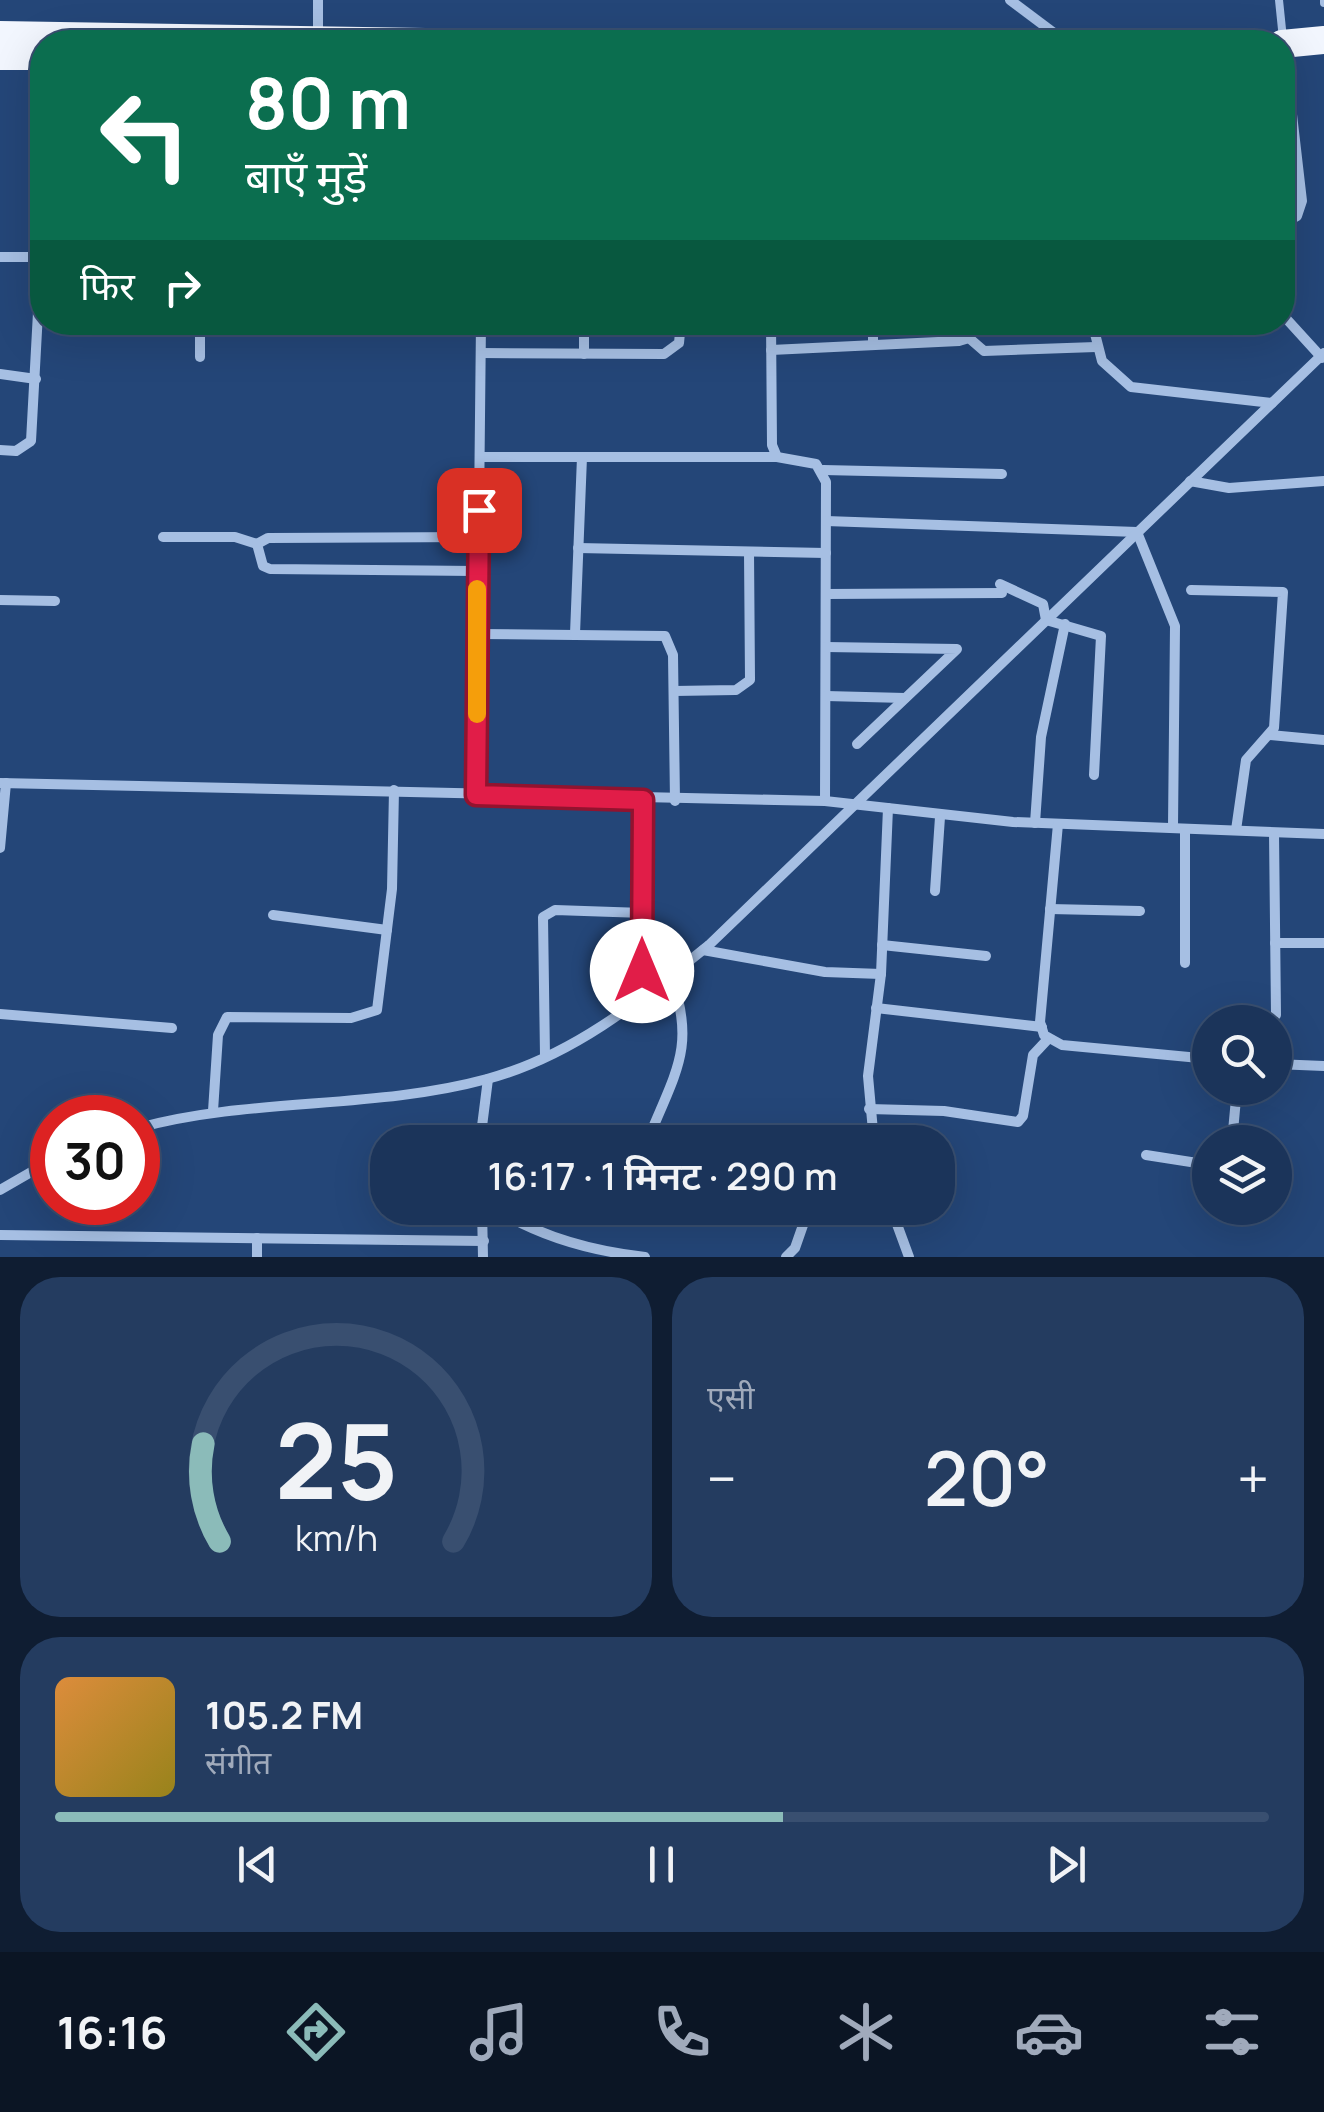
<!DOCTYPE html>
<html lang="hi">
<head>
<meta charset="utf-8">
<style>
	body { margin:0; font-family:Manrope,"Noto Sans Devanagari",sans-serif; background:#243c60; color:#f1f3f6; height:100vh; display:flex; flex-direction:column; font-size:38px; white-space:nowrap }
	* { box-sizing:border-box; margin:0 }
	p { font-size:32px; color:#a0aabb }
	.icon { flex:none; width:55px; height:55px; fill:none; stroke:currentColor; stroke-width:2; stroke-linecap:round; stroke-linejoin:round }
	.map { position:relative; height:1257px; overflow:hidden }
	.drawer { display:flex; flex-direction:column; gap:20px; padding:20px; background:#0f1d32; flex:1 }
	.drawer>* { flex:none }
	.banner { position:absolute; left:30px; top:30px; width:1265px; height:305px; border-radius:40px; box-shadow:0 10px 40px #0002,0 0 0 2px #394f70; background:#0b6e4f; color:#fff; overflow:hidden }
	.controls { position:absolute; left:1192px; top:1005px; display:grid; gap:20px }
	.controls a { display:grid; place-items:center; width:100px; height:100px; border-radius:50%; background:#1b345a; box-shadow:0 10px 40px #0002,0 0 0 2px #394f70; font-size:50px }
	.speed { position:absolute; left:30px; top:1095px; display:flex; gap:20px; font-size:50px; font-weight:700; text-align:center }
	.speed>* { display:grid; place-content:center; width:130px; height:130px; border-radius:50%; background:#1b345a; box-shadow:0 10px 40px #0002,0 0 0 2px #394f70; line-height:1 }
	.speed .limit { border:15px solid #d22; background:#fff; color:#111 }
	.pin { position:absolute; display:grid; place-items:center; width:85px; height:85px; color:#fff; margin:-42px; border-radius:20px; box-shadow:0 5px 15px #0006 }
	.me { position:absolute; width:110px; margin:-55px; rotate:0deg; stroke-linejoin:round; filter:drop-shadow(0 0 8px #0008) }
	.turn { display:flex; align-items:center; gap:35px; height:210px; padding:0 50px; font-size:45px }
	.turn .icon { width:130px; height:130px; stroke-width:2.5 }
	.turn b { display:block; font-size:70px; line-height:85px }
	.then { display:flex; align-items:center; height:95px; padding:0 50px; background:#0003; gap:20px; font-size:38px }
	.big { font-size:75px; font-weight:600; line-height:1.1 }
	.drawer .widget { flex:1; display:flex; flex-direction:column; justify-content:center; gap:15px; min-width:0; padding:0 35px; border-radius:40px; background:#243c60 }
	.drawer .dial { align-items:center; gap:0 }
	.dial svg { height:260px; overflow:visible; fill:none; stroke:#394f70; stroke-width:7; stroke-linecap:round; text-anchor:middle }
	.dial text { fill:#f1f3f6; stroke:none }
	.song { display:flex; align-items:center; gap:30px }
	.cover { width:120px; height:120px; border-radius:15px; background:linear-gradient(135deg,hsl(30 70% 55%),hsl(50 70% 35%)) }
	.played { height:10px; border-radius:5px; background:linear-gradient(90deg,#8bbbb9 60%,#394f70 60%) }
	.keys { display:flex; justify-content:space-around; direction:ltr }
	.heat { display:flex; justify-content:space-between; align-items:center; font-size:55px; direction:ltr }
	.drawer .tiles { flex:1; display:grid; gap:20px; grid-template-columns:1fr 1fr }
	.widget:last-child { grid-column:span 2 }
	.trip { position:absolute; left:370px; top:1125px; width:585px; height:100px; border-radius:40px; background:#1b345a; box-shadow:0 10px 40px #0002,0 0 0 2px #394f70; font-weight:600; line-height:100px; text-align:center }
	.menu { display:flex; height:160px; justify-content:space-around; align-items:center; background:#0b1524; color:#a0aabb }
	.menu .icon { width:70px; height:70px }
	.menu .active { color:#8bbbb9 }
	.menu b { font-size:45px; color:#f1f3f6 }
	.map>svg:first-child { display:block }
</style>
</head>
<body>
<div class="map">
<svg width="1324" height="1257" viewBox="0 0 1324 1257">
	<rect width="100%" height="100%" fill="#244678"/>
	<g fill="none" stroke-linecap="round" stroke-linejoin="round">
		<g stroke="#a6bfe3" stroke-width="8">
			<polyline points="1279,0 1283,39"/>
			<polyline points="1324,0 1324,3"/>
		</g>
		<g stroke="#a6bfe3" stroke-width="10">
			<polyline points="318,0 318,39"/>
			<polyline points="1010,0 1066,42"/>
			<polyline points="1282,224 1297,216 1302,201 1284,45"/>
			<polyline points="0,257 42,257"/>
			<polyline points="1282,314 1322,358"/>
			<polyline points="340,322 348,329 481,328"/>
			<polyline points="771,322 772,445 777,457 816,464 826,482 825,801"/>
			<polyline points="1092,322 1102,361 1131,387 1272,403"/>
			<polyline points="969,338 984,351 1096,347"/>
			<polyline points="873,345 873,322"/>
			<polyline points="771,350 959,341 969,338 973,322"/>
			<polyline points="481,353 664,354 679,343 681,322"/>
			<polyline points="584,354 584,322"/>
			<polyline points="200,357 200,322"/>
			<polyline points="0,374 36,379"/>
			<polyline points="0,450 16,451 31,441 39,294"/>
			<polyline points="480,457 777,457"/>
			<polyline points="823,470 1002,474"/>
			<polyline points="1190,481 1229,488 1324,481"/>
			<polyline points="826,521 1137,532 1175,626 1173,827"/>
			<polyline points="163,537 235,537 257,544"/>
			<polyline points="578,548 826,553"/>
			<polyline points="476,571 270,569 263,566 257,544 268,538 478,537"/>
			<polyline points="1000,584 1043,604 1046,620 1101,636 1094,775"/>
			<polyline points="1191,590 1283,592 1274,728 1246,760 1236,830"/>
			<polyline points="826,594 1002,593"/>
			<polyline points="0,600 55,601"/>
			<polyline points="479,634 665,636 673,655 675,801"/>
			<polyline points="575,634 582,457"/>
			<polyline points="826,647 957,649 857,744"/>
			<polyline points="674,691 736,690 750,680 749,552"/>
			<polyline points="826,696 905,698"/>
			<polyline points="1270,735 1324,740"/>
			<polyline points="0,783 825,801 1013,822 1324,834"/>
			<polyline points="476,795 481,322"/>
			<polyline points="1035,823 1041,737 1065,624"/>
			<polyline points="1058,824 1040,1022 1044,1035 1062,1045 1210,1059"/>
			<polyline points="1274,833 1276,1015"/>
			<polyline points="0,848 6,783"/>
			<polyline points="935,891 940,817"/>
			<polyline points="1050,909 1140,911"/>
			<polyline points="273,915 387,930"/>
			<polyline points="1275,943 1324,943"/>
			<polyline points="882,945 986,956"/>
			<polyline points="703,950 825,972 881,974"/>
			<polyline points="1185,963 1185,829"/>
			<polyline points="642,1000 643,800"/>
			<polyline points="876,1008 1042,1027"/>
			<polyline points="0,1014 172,1028"/>
			<polyline points="545,1056 543,917 555,910 643,913"/>
			<polyline points="1275,1064 1324,1066"/>
			<polyline points="869,1109 944,1111 1018,1122 1023,1116 1033,1055 1048,1039"/>
			<polyline points="213,1111 218,1035 227,1017 351,1018 377,1010 392,889 394,790"/>
			<path d="M138,1128C251,1097 373,1110 487,1079C573,1056 641,1000 709,945L1324,353"/>
			<path d="M561,1141L632,1140L652,1130C678,1068 695,1043 671,976"/>
			<polyline points="480,1142 488,1079"/>
			<polyline points="874,1142 868,1076 881,974 888,808"/>
			<polyline points="1232,1142 1237,1088"/>
			<polyline points="1146,1155 1210,1165"/>
			<polyline points="0,1190 52,1160"/>
			<polyline points="482,1208 483,1257"/>
			<path d="M494,1208C540,1237 591,1251 645,1257"/>
			<polyline points="891,1208 909,1257"/>
			<polyline points="0,1235 484,1241"/>
			<polyline points="257,1238 257,1257"/>
			<polyline points="786,1257 795,1248 809,1208"/>
		</g>
		<g stroke="#f2f6fe" stroke-width="28">
			<polyline points="0,35 425,42"/>
			<polyline points="1282,44 1324,40"/>
			<polyline points="0,56 42,56"/>
		</g>
	</g>
	<g fill="none" stroke-linecap="round" stroke-linejoin="round">
		<defs>
			<polyline id="route" points="479,510 476,795 643,800 642,971"/>
		</defs>
		<use href="#route" stroke="#92132f" stroke-width="25"/>
		<use href="#route" stroke="#e11d48" stroke-width="18"/>
		<polyline stroke="#f59e0b" stroke-width="18" points="477,589 477,714"/>
	</g>
</svg>
<div class="controls">
<a><svg class="icon" aria-label="search" viewBox="0 0 24 24"><circle cx="10" cy="10" r="6"/><path d="M15 15l6 6"/></svg></a>
<a><svg class="icon" aria-label="layers" viewBox="0 0 24 24"><path d="M12 4l9 5-9 5-9-5zM3 14l9 5 9-5"/></svg></a>
</div>
<div class="speed"><div class="limit">30</div></div>
<div class="pin" style="left:479px;top:510px;background:#d93025"><svg class="icon" aria-label="arrive" viewBox="0 0 24 24"><path d="M6 21V4h12l-3 4 3 4H6"/></svg></div>
<svg class="me" style="left:642px;top:971px" viewBox="-20 -20 40 40"><circle r="19" fill="#fff"/><path d="M0-13L10 11 0 6-10 11z" fill="#e11d48"/></svg>
<div class="trip">16:17 · 1 मिनट · 290 m</div>
<div class="banner">
<div class="turn"><svg class="icon" aria-label="left" viewBox="0 0 24 24"><path d="M17 20v-9H6M10 6l-5 5 5 5"/></svg><div><b>80 m</b>बाएँ मुड़ें</div></div>
<div class="then">फिर<svg class="icon" aria-label="right" viewBox="0 0 24 24"><path d="M7 20v-9h11M14 6l5 5-5 5"/></svg></div>
</div>
</div>
<section class="drawer">
<div class="tiles">
<div class="widget dial"><svg viewBox="0 0 100 80">
<path d="M14 69A42 42 0 1 1 86 69"/>
<path d="M14 69A42 42 0 0 1 9 39" stroke="#8bbbb9"/>
<text x="50" y="56" font-size="32" font-weight="700">25</text>
<text x="50" y="72" font-size="11">km/h</text>
</svg></div>
<div class="widget"><p>एसी</p>
<div class="heat"><a>−</a><b class="big">20°</b><a>+</a></div>
</div>
<div class="widget">
<div class="song"><i class="cover"></i><div><b>105.2 FM</b><p>संगीत</p></div></div>
<div class="played"></div>
<div class="keys"><svg class="icon" aria-label="previous" viewBox="0 0 24 24"><path d="M18 5L8 12l10 7zM5 5v14"/></svg><svg class="icon" aria-label="pause" viewBox="0 0 24 24"><path d="M8 5v14M16 5v14"/></svg><svg class="icon" aria-label="next" viewBox="0 0 24 24"><path d="M6 5l10 7-10 7zM19 5v14"/></svg></div>
</div>
</div>
</section>
<nav class="menu">
<b>16:16</b>
<svg class="icon active" aria-label="directions" viewBox="0 0 24 24"><path d="M12 3l9 9-9 9-9-9zM9 14v-3h6M13 9l2 2-2 2"/></svg>
<svg class="icon" aria-label="music" viewBox="0 0 24 24"><path d="M9 18V5l10-2v13"/><circle cx="6" cy="18" r="3"/><circle cx="16" cy="16" r="3"/></svg>
<svg class="icon" aria-label="phone" viewBox="0 0 24 24"><path d="M5 4h4l2 5-3 2q2 4 5 5l2-3 5 2v4C11 20 4 13 5 4z"/></svg>
<svg class="icon" aria-label="climate" viewBox="0 0 24 24"><path d="M12 3v18M4 7l16 10M4 17L20 7"/></svg>
<svg class="icon" aria-label="car" viewBox="0 0 24 24"><path d="M5 17H2v-5l4-1 3-4h7l3 4 3 1v5h-3M9 17h6M6 11h13"/><circle cx="7" cy="17" r="2"/><circle cx="17" cy="17" r="2"/></svg>
<svg class="icon" aria-label="filters" viewBox="0 0 24 24"><path d="M4 7h16M4 17h16"/><circle cx="9" cy="7" r="2"/><circle cx="15" cy="17" r="2"/></svg>
</nav>
</body>
</html>
